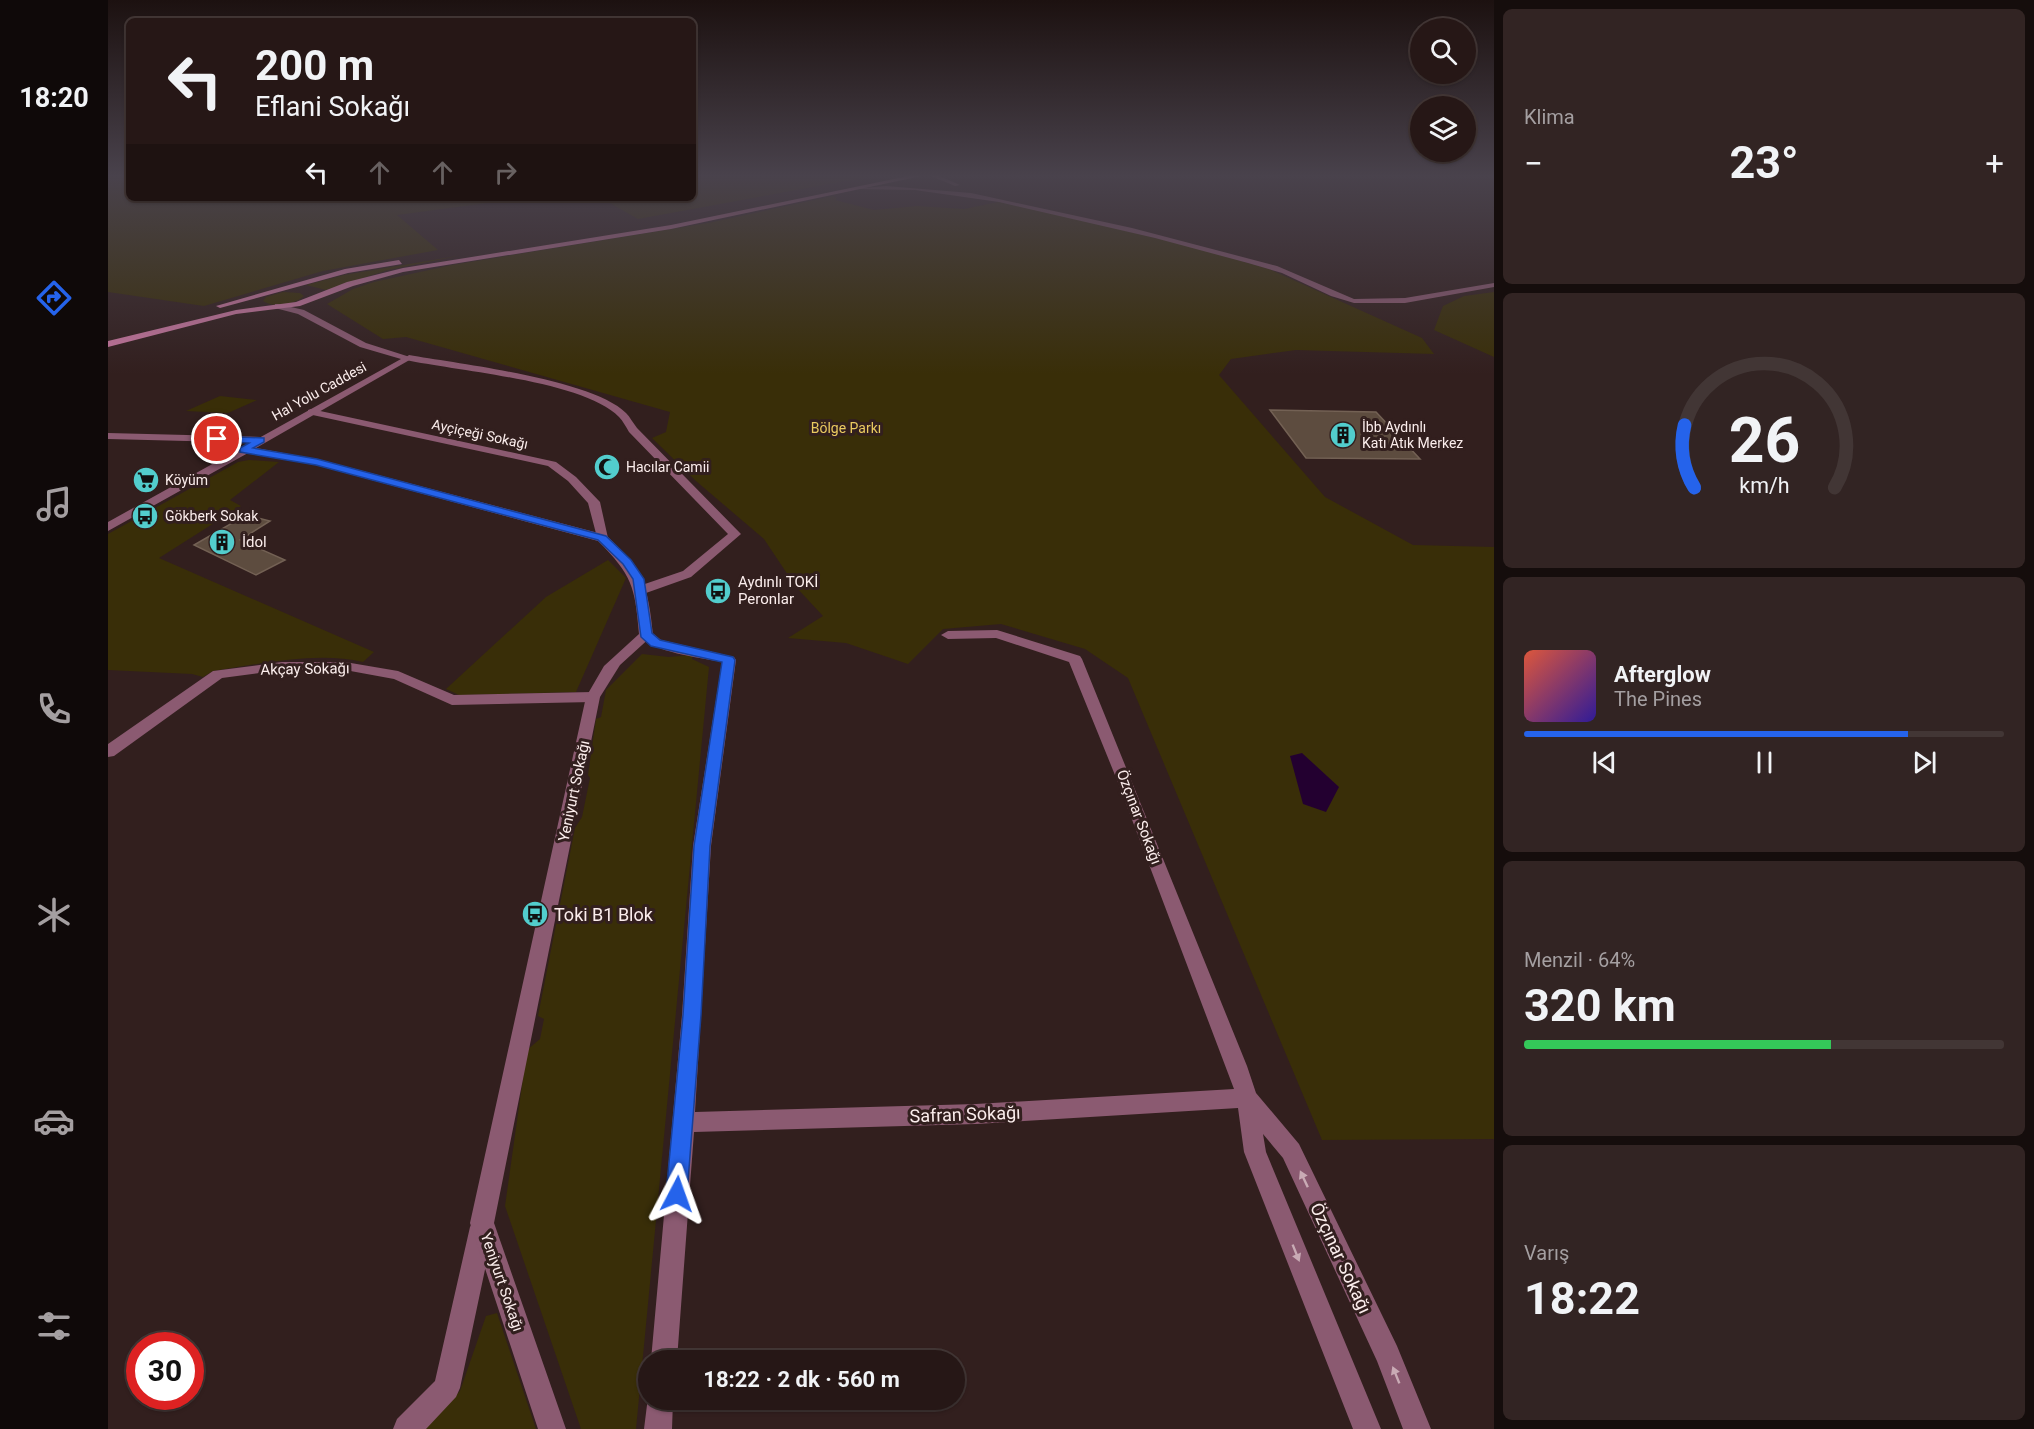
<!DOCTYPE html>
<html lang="tr">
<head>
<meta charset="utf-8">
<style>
	body { margin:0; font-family:Roboto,sans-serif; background:#322423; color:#f1f3f6; height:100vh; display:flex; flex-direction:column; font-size:22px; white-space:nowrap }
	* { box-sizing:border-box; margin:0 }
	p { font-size:20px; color:#a49fa1 }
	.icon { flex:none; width:33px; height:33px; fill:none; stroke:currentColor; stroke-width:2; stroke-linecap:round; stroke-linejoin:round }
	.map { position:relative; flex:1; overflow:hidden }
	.panel { display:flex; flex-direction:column; gap:9px; padding:9px; background:#150d0c; width:540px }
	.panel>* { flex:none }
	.hud { position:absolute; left:18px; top:18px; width:570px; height:183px; border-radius:9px; box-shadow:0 2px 4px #0004,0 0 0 2px #423635; background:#261716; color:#f1f3f6; overflow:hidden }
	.tools { position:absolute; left:1302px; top:18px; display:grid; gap:12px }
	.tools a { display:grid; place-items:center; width:66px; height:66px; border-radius:50%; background:#261716; box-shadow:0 2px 4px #0004,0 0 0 2px #423635; font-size:30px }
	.speed { position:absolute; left:18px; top:1332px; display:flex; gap:12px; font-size:30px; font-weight:700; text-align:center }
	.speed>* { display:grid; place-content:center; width:78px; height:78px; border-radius:50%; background:#261716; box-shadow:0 2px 4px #0004,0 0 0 2px #423635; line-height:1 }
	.speed .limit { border:9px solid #d22; background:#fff; color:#111 }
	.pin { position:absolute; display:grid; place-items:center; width:51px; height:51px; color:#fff; margin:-26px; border:3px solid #fff; border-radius:50%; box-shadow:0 2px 6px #0007 }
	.me { position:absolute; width:66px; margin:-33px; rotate:4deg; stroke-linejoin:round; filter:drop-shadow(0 0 4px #0008) }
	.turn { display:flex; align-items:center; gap:21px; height:126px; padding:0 30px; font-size:27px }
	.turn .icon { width:78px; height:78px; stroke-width:2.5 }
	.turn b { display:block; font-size:42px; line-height:51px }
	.lanes { display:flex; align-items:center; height:57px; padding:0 30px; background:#0003; justify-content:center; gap:30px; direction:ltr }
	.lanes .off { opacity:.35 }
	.big { font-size:45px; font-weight:700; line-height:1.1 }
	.panel .tile { flex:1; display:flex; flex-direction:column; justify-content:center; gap:9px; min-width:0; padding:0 21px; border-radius:9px; background:#322423 }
	.panel .dial { align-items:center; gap:0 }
	.dial svg { height:156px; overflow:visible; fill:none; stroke:#423635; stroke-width:7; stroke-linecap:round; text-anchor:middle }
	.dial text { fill:#f1f3f6; stroke:none }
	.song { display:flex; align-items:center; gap:18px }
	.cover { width:72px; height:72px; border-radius:9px; background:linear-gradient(135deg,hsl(10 70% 55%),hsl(250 70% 35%)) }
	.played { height:6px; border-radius:3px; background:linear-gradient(90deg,#2563eb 80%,#423635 80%) }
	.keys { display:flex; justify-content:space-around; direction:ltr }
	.heat { display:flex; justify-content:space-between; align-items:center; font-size:33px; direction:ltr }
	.charge { height:9px; border-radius:4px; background:linear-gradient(90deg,#34c759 64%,#423635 0) }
	.trip { position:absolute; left:530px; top:1350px; width:327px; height:60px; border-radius:30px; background:#261716; box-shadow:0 2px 4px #0004,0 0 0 2px #423635; font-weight:700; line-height:60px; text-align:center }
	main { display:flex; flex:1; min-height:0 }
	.menu { display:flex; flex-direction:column; width:108px; justify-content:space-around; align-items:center; background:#0f0909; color:#a49fa1 }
	.menu .icon { width:42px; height:42px }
	.menu .current { color:#2563eb }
	.menu b { font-size:27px; color:#f1f3f6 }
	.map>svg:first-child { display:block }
</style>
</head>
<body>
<main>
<nav class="menu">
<b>18:20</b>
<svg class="icon current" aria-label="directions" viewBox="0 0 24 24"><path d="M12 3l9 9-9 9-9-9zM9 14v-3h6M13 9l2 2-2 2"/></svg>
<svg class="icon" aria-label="music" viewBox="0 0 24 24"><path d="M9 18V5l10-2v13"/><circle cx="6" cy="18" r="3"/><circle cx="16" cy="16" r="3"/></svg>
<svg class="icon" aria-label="phone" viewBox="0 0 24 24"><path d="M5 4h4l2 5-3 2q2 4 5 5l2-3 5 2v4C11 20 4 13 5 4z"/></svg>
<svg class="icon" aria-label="climate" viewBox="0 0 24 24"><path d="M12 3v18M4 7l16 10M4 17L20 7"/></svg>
<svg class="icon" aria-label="car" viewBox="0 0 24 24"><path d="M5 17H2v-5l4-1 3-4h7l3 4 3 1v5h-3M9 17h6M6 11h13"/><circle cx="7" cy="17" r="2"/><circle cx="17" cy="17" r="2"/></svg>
<svg class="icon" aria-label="filters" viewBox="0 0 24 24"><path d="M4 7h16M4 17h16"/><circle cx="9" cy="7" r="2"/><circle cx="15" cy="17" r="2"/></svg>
</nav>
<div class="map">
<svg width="1386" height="1429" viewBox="0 0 1386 1429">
	<rect width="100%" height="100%" fill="#321f1e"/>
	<g fill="#392e08">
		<polygon points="0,174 21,174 21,198 418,198 289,215 330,250 215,271 96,306 0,292"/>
		<polygon points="585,174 776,174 530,219 493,198 585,198"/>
		<polygon points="725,196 729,198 727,200 766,210 809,206 856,209 895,201 1084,247 1161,269 1314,338 1326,354 1188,350 1123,359 1111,375 1217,497 1305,545 1386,547 1386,1139 1214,1140 1020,678 977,649 893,624 835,629 800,664 738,643 680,638 715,616 688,587 656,539 588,481 544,438 558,432 562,412 298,337 275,339 219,304 245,289 266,282 344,265 600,223"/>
		<polygon points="355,255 280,270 218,290 198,285 236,275"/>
		<path d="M175,292L192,293L196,296C186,305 166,308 155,301L158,297Z"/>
		<polygon points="1386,292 1386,357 1326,330 1335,306 1356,296"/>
		<polygon points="112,396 149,400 120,413 78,411"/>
		<path d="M141,460L171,462L122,500L133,506L51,558L266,652L255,662C209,651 152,664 105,671L95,677L84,674L0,670V534L130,462Z"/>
		<polygon points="500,560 518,578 468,692 351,695 338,689 438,597"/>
		<polygon points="534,654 561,657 584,655 584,659 601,667 528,1429 473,1429 397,1206 419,1050 432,1039 436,1019 430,1016 467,828 474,817 482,778 480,775 488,719 493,717 498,690"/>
		<polygon points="389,1313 428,1429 317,1429 352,1391 378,1316"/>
	</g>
	<polygon fill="#230030" points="1194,753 1231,787 1218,812 1195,804 1182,756"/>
	<g fill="#5d4c3f" stroke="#736154" stroke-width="1.5">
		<polygon points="1162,410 1268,412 1312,459 1198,458"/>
		<polygon points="138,515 162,521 132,540 177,560 148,575 86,545"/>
	</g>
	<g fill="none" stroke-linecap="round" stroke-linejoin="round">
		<g fill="#8b5a71" fill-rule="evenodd">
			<path d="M301,355C351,364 484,379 518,413C522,417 525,423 529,428L633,534L583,577L538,593H528L527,590L528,587L575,571L620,534L521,432C518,427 515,421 511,417C476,381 349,371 298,360L297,358Z"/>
			<polygon points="203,409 448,462 468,477 492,502 500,538 498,541 490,541 480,503 460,481 440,466 200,414 200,410"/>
			<polygon points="0,433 153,437 158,440 153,443 0,439"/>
			<path d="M889,630L972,656L974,659L1139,1066L1148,1093L1191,1144L1289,1346L1323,1429H1295L1269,1361L1175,1158L1155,1134L1158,1152L1273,1429H1245L1136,1152L1130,1108L868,1124L586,1132L569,1360H543L574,1015L585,846L614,662C590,657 546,653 531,635L533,632H543L553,640L626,657L628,660L603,846L587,1112L868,1104L1126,1089L1009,780L961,662L888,638L840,639L833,635L840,631Z"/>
			<polygon points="174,662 237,662 290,671 346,695 485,692 492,697 485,702 344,705 286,679 237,670 174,670 114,678 6,756 0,757 0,744 105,671"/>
			<polygon points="374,1215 382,1219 386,1227 352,1388 348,1397 318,1429 285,1429 289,1419 327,1381 362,1227 366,1219"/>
			<polygon points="540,1397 540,1400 565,1400 564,1429 536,1429"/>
		</g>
		<g fill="#8b5a71" fill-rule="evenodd">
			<polygon points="818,174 827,174 852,185 847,186"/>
			<polygon points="778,186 863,193 1024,228 1169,266 1246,299 1297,298 1386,283 1386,287 1297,303 1246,303 1223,296 1174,273 1140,263 1047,238 891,202 807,190 745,189"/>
			<path d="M170,304L196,310L258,343L305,358L148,448L213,460L498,535C535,571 540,584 545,635L512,665L492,697L386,1223L458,1429H430L362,1223L478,697L496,666L531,634C527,586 524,575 490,541L208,465L140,453L0,531V522L293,359L252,347L190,314L167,308V304Z"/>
		</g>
		<g fill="#c5769d" fill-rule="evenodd">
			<polygon points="810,174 823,174 563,229 295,272 245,286 192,306 128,314 0,347 0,341 128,310 188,302 239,282 295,268 563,225"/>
			<polygon points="291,260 294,264 240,273 112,308 108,306 237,269"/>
		</g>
	</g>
	<defs><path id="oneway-solid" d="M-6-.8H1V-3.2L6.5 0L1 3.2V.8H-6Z" transform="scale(1.5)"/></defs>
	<g fill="#c9abb5">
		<use href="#oneway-solid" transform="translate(1196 1179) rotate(-115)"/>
		<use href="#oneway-solid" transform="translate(1188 1253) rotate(68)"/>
		<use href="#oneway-solid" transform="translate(1288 1375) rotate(-112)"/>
	</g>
	<linearGradient id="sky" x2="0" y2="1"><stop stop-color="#1c1110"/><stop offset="0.47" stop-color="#49424c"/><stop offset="1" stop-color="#49424c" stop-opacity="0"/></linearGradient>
	<rect width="1386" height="374" fill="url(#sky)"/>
	<polygon fill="#2563eb" stroke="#184099" stroke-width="1.5" points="109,436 156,438 156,442 145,448 209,459 498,536 523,560 536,579 544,633 552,640 625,657 627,660 602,846 593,1015 579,1194 576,1201 569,1204 562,1201 558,1194 575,1015 586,846 614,662 543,646 533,637 525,579 515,564 490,540 208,465 132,452 132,448 141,443 106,441 104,439"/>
	<defs>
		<symbol id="building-disc" viewBox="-11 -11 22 22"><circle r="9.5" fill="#52cdcd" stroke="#321f1e"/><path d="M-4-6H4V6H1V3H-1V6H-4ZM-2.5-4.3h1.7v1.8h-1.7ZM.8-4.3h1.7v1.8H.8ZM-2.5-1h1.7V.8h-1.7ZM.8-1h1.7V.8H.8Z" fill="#111"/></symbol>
		<symbol id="mosque-disc" viewBox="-11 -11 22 22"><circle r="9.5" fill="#52cdcd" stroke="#321f1e"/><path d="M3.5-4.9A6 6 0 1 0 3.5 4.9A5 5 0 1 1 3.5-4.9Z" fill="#111"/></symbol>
		<symbol id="supermarket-disc" viewBox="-11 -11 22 22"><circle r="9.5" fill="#52cdcd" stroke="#321f1e"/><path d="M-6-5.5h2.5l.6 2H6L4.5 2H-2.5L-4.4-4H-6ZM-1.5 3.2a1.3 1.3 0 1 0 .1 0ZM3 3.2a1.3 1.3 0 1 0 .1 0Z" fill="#111"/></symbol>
		<symbol id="bus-disc" viewBox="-11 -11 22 22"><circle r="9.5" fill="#52cdcd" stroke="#321f1e"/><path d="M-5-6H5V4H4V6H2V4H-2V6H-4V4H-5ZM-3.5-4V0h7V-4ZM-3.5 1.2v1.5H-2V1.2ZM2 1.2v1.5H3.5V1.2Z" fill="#111"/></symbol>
	</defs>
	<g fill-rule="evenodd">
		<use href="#building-disc" x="1220" y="420" width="30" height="30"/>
		<use href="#mosque-disc" x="484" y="452" width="30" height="30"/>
		<use href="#supermarket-disc" x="23" y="465" width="30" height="30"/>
		<use href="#bus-disc" x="22" y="501" width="30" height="30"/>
		<use href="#building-disc" x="99" y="527" width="30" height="30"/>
		<use href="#bus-disc" x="595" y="576" width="30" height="30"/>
		<use href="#bus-disc" x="412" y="899" width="30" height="30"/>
	</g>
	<g text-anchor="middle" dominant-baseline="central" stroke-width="6" stroke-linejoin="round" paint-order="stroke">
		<g font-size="14" fill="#fbedec" stroke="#321f1e">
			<text transform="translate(211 391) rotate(-29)">Hal Yolu Caddesi</text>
			<text transform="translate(372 434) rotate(12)">Ayçiçeği Sokağı</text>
		</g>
		<g font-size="14" fill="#fbedec" stroke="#321f1e" text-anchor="start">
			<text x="1254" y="427">İbb Aydınlı<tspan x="1254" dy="16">Katı Atık Merkez</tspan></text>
			<text x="518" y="467">Hacılar Camii</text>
			<text x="57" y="480">Köyüm</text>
			<text x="57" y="516">Gökberk Sokak</text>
		</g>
		<g font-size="14" fill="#eaca60" stroke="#321f1e">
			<text x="738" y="428">Bölge Parkı</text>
		</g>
		<g font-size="15" fill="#fbedec" stroke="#321f1e" text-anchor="start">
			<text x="134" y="542">İdol</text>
			<text x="630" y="582">Aydınlı TOKİ<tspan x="630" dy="17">Peronlar</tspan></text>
		</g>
		<g font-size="15" fill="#fbedec" stroke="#321f1e">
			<text transform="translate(197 669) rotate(-1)">Akçay Sokağı</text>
			<text transform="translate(466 791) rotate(-78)">Yeniyurt Sokağı</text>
			<text transform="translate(1031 817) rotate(69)">Özçınar Sokağı</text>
			<text transform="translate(394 1282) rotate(71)">Yeniyurt Sokağı</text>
		</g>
		<g font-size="18" fill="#fbedec" stroke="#321f1e" text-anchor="start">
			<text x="446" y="914">Toki B1 Blok</text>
		</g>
		<g font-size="18" fill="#fbedec" stroke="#321f1e">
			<text transform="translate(857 1114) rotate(-2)">Safran Sokağı</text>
			<text transform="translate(1233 1258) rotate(65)">Özçınar Sokağı</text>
		</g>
	</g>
</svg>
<div class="tools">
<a><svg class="icon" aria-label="search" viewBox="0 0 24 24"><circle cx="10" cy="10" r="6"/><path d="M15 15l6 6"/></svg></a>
<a><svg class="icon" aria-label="layers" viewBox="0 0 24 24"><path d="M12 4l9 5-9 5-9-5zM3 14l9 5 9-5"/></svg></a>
</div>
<div class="speed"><div class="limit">30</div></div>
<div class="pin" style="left:109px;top:439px;background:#d93025"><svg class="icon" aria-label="arrive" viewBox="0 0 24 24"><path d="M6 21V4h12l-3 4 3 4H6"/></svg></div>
<svg class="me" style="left:569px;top:1194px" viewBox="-20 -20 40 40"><path d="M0-17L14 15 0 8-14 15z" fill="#2563eb" stroke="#fff" stroke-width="4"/></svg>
<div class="trip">18:22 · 2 dk · 560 m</div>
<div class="hud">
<div class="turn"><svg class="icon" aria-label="left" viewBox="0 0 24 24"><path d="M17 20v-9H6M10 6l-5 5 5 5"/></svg><div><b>200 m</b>Eflani Sokağı</div></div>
<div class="lanes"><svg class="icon" aria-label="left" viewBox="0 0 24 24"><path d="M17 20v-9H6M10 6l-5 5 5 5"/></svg><svg class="icon off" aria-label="ahead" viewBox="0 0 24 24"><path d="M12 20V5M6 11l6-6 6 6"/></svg><svg class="icon off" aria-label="ahead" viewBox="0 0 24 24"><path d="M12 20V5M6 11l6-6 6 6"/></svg><svg class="icon off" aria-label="right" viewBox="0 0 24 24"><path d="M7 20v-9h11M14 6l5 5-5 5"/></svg></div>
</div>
</div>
<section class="panel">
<div class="tile"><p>Klima</p>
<div class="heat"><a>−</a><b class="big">23°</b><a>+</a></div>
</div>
<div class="tile dial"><svg viewBox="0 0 100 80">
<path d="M14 69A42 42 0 1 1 86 69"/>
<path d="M14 69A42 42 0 0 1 9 37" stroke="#2563eb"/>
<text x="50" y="56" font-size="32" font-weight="700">26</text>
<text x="50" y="72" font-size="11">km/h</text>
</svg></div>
<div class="tile">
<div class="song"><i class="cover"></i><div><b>Afterglow</b><p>The Pines</p></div></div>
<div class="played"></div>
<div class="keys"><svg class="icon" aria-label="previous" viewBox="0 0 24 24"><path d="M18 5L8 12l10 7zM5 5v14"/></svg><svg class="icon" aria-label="pause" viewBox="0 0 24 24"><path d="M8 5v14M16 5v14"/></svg><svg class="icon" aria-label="next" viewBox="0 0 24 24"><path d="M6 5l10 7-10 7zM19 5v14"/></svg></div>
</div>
<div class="tile"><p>Menzil · 64%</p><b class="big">320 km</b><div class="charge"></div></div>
<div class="tile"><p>Varış</p><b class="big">18:22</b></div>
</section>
</main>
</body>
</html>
